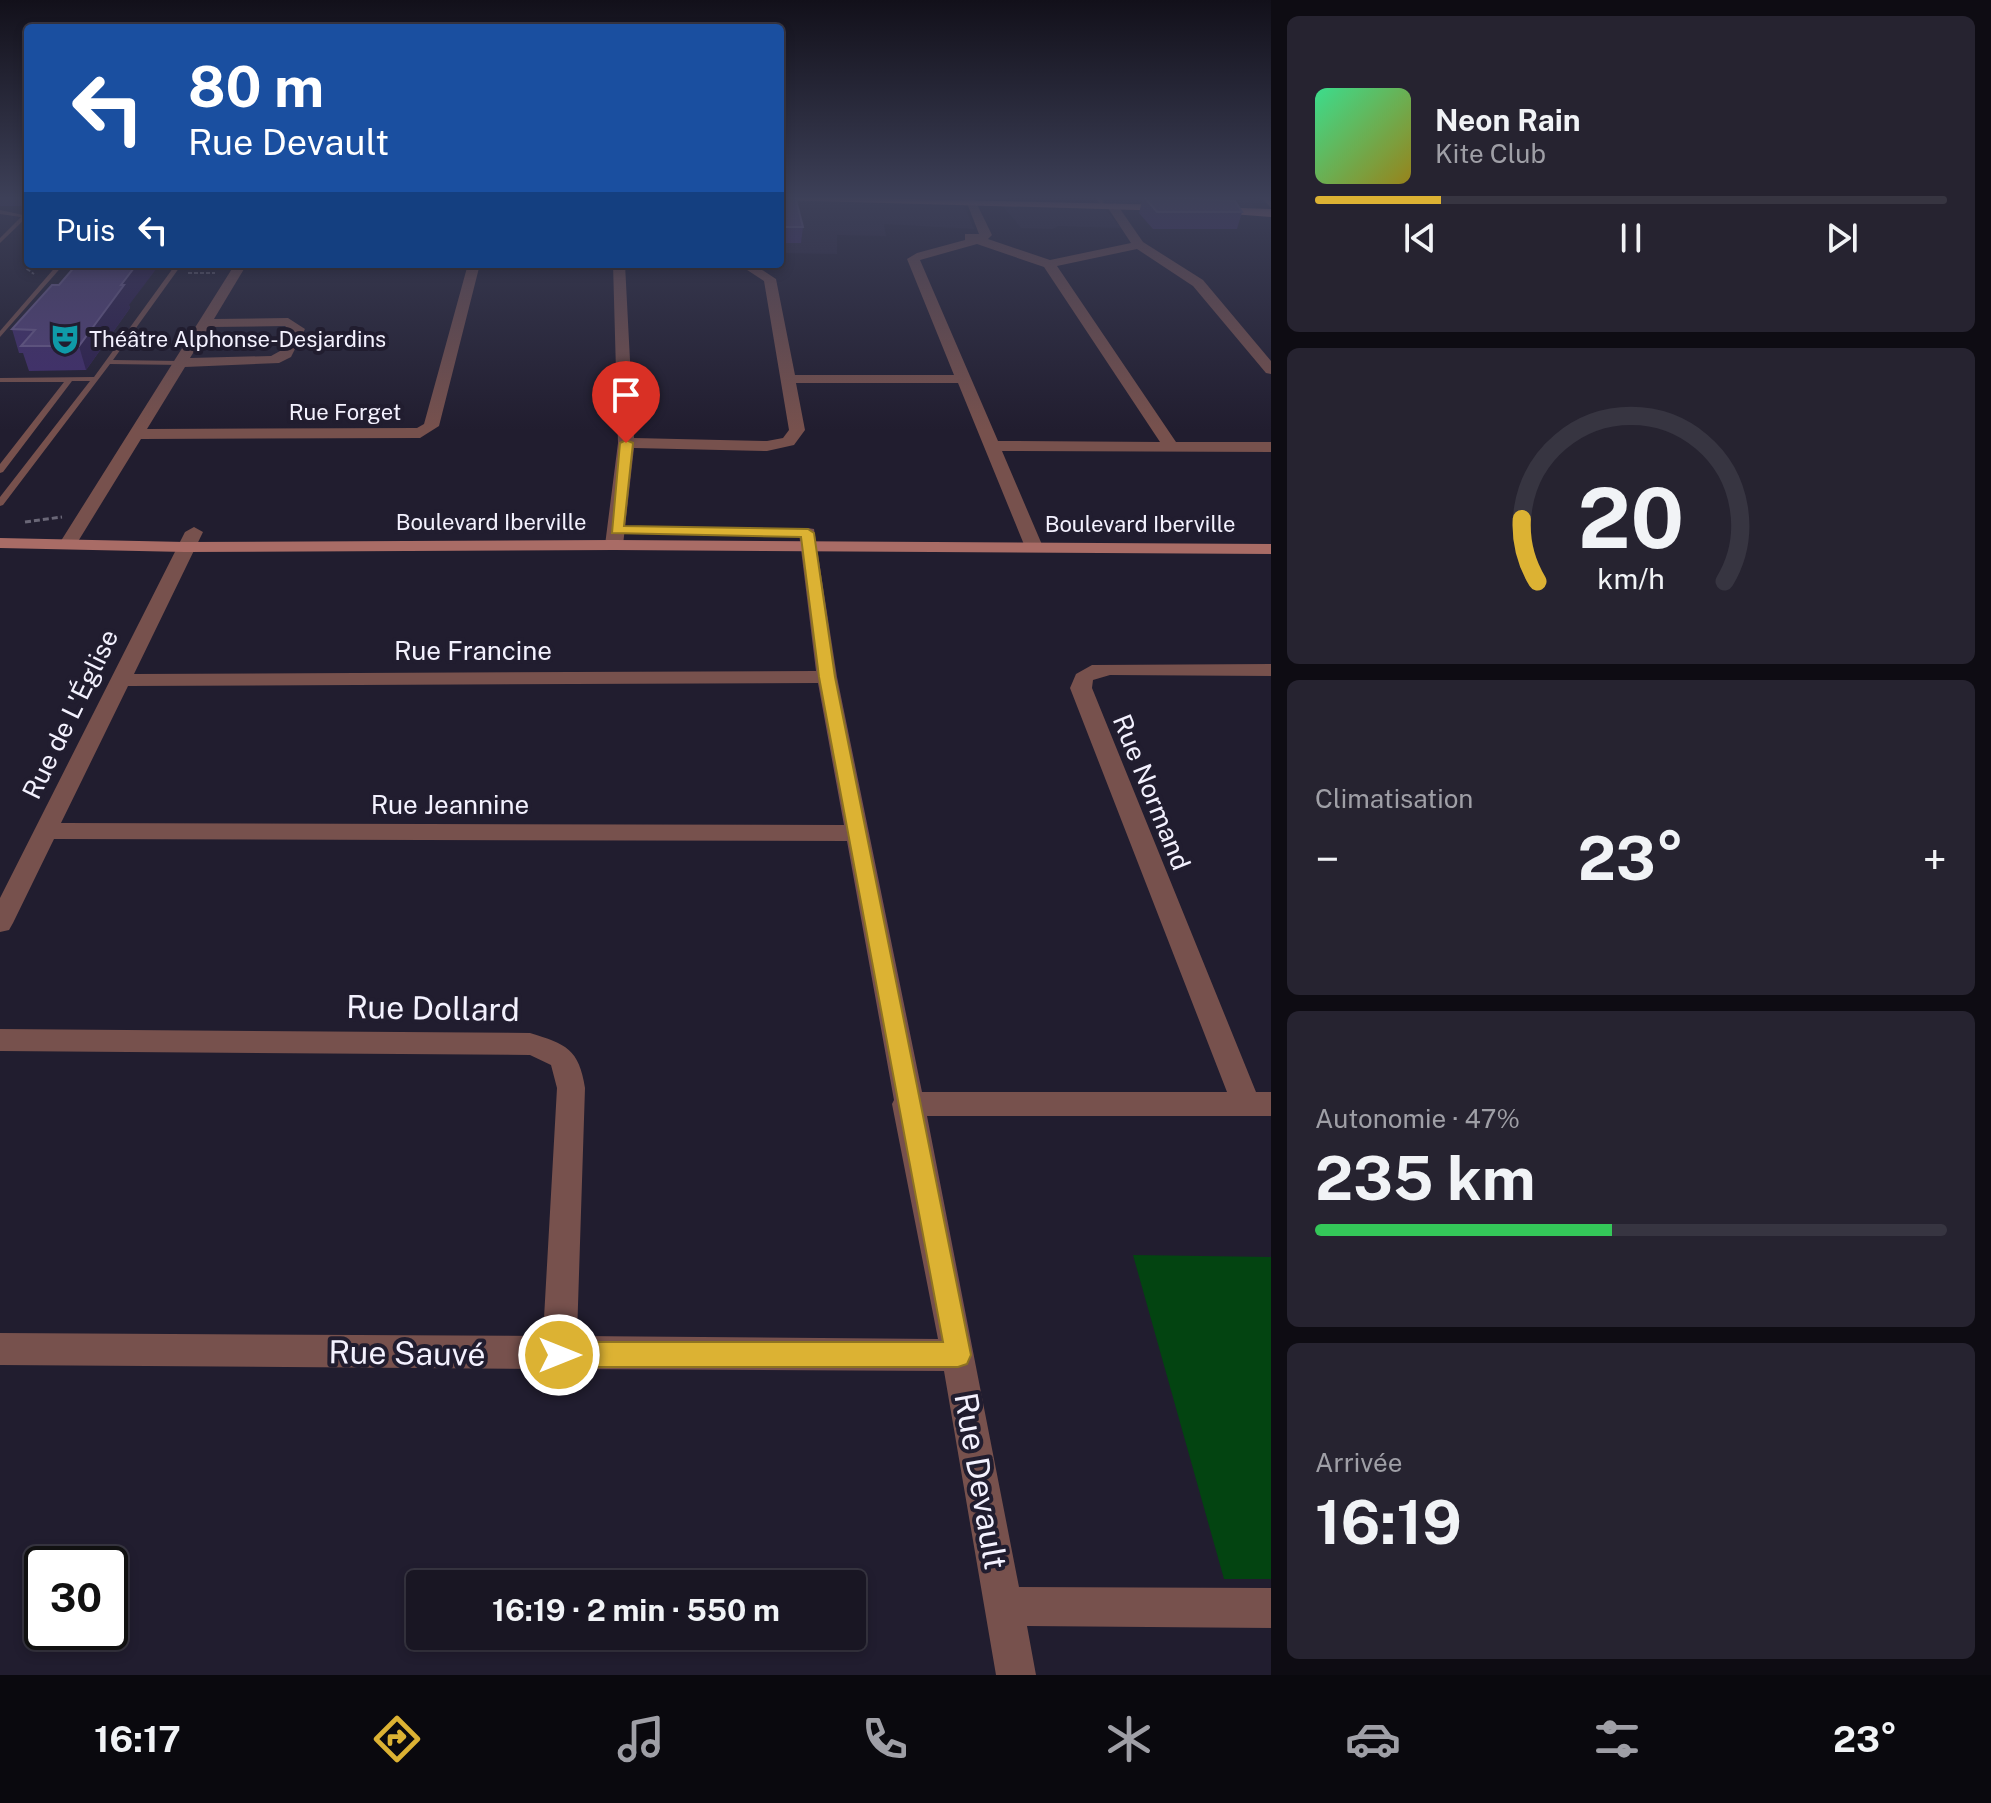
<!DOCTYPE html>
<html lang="fr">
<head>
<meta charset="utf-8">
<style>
	body { margin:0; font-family:"Public Sans",sans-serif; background:#262330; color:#f1f3f6; height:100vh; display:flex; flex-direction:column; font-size:30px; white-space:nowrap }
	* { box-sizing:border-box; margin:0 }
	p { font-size:26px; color:#9f9fa6 }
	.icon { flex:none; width:44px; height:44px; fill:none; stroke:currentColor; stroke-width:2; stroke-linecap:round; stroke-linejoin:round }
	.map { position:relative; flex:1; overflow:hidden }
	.panel { display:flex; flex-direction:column; gap:16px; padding:16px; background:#0e0c13; width:720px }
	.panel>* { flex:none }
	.banner { position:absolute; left:24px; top:24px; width:760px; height:244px; border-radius:8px; box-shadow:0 4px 12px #0003,0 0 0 2px #373541; background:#1a4fa0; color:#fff; overflow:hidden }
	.speed { position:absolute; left:24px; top:1546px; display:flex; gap:16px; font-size:40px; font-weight:700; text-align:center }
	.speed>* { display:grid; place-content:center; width:104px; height:104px; border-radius:50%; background:#191623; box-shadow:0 4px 12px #0003,0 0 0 2px #373541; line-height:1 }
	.speed .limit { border:4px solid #111; border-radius:12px; background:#fff; color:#111 }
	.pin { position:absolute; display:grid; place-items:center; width:68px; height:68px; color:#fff; margin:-82px -34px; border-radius:50% 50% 50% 0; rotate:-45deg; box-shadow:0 0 8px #0007 }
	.pin .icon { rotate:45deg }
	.me { position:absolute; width:88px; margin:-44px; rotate:90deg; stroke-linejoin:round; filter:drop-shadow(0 0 6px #0008) }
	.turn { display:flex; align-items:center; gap:28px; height:168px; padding:0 32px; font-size:36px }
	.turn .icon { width:104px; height:104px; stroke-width:2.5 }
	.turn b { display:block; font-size:56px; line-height:68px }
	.then { display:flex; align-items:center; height:76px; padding:0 32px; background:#0003; gap:16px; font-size:30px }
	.big { font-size:60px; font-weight:700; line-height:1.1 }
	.panel .widget { flex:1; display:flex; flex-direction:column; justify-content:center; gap:12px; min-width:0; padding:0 28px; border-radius:12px; background:#262330 }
	.panel .dial { align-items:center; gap:0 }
	.dial svg { height:208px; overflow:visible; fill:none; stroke:#373541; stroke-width:7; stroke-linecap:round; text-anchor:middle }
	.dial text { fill:#f1f3f6; stroke:none }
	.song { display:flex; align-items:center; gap:24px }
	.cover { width:96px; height:96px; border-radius:12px; background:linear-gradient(135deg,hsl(150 70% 55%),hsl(50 70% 35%)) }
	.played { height:8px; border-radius:4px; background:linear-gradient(90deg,#dcb233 20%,#373541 20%) }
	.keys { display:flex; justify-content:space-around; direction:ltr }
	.heat { display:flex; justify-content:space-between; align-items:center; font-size:44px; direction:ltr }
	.charge { height:12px; border-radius:6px; background:linear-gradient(90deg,#34c759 47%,#373541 0) }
	.trip { position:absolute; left:406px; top:1570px; width:460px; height:80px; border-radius:8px; background:#191623; box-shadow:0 4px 12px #0003,0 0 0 2px #373541; font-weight:700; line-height:80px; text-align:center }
	.tabs { display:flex; height:128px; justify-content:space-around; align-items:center; background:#0a090e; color:#9f9fa6 }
	.tabs .icon { width:56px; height:56px }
	.tabs .on { color:#dcb233 }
	.tabs b { font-size:36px; color:#f1f3f6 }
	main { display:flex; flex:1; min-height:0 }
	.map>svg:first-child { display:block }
</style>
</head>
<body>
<main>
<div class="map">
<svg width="1271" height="1675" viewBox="0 0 1271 1675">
	<rect width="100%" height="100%" fill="#211d2f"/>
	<polygon fill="#2b253d" points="780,196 1005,196 1008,201 1096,203 1095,196 1245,196 1261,213 1103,206 1121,228 1058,226 1053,229 1021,228 1003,206 964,205 974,229 884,224 886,236 837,235 837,254 780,253"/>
	<polygon fill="#034411" points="1133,1255 1271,1257 1271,1579 1224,1579"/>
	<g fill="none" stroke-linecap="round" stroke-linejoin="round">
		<g stroke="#6a6777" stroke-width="2" stroke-dasharray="4 2" stroke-linecap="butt">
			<polyline points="28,263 27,269 34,274"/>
			<polyline points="188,273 215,273"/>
		</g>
		<polyline stroke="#6a6777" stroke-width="3" stroke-dasharray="6 3" stroke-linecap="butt" points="25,522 62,517"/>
		<g fill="#77514d" fill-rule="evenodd">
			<polygon points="1094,196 1100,196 1105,206 1101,206"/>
			<polygon points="1260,196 1266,196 1271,202 1271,208"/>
			<polygon points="0,210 28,216 0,243 0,238 21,217 0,214"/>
			<polygon points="58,264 64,264 0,337 0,331"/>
			<polygon points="176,264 182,264 113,360 180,361 184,363 183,365 110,364 3,505 0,506 0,497 90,381 72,381 3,472 0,473 0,464 64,382 0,382 0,378 94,377"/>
		</g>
		<g fill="#77514d" fill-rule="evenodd">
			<path d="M960,196H973L992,235L988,239L1050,260L1131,243L1106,205L1116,203L1143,242L1203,280L1271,361V374L1266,373L1193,286L1137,249L1057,266L1176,442H1271V452L1002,451L1043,547L1034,552L1025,547L958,383H796L805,430L794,445L767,451L634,448L623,545L620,549H608L605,545L618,443L613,264H625L634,438L767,441L783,438L789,430L764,281L738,264H753L776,279L795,375H954L907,259L917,253L965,240V234H979L967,203ZM977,244L1044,267L1160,442L998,441L920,260Z"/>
			<path d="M235,264H247L214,319L288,318L305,329L291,357L279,363L185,367L147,429L417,428L424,424L468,264H480L439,426L420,438L141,439L74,548H62L59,544ZM285,326L290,330L280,351L271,356L190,358L209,327Z"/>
			<path d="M194,527L203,532L134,674L816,671L799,533L808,528L814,529L837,677L922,1092H1227L1070,688L1076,674L1092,665L1271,664V676L1110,675L1093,680L1092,688L1256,1092H1271V1116H927L1019,1587L1271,1588V1628L1027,1626L1036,1675H996L944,1371L565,1369L559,1371L552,1369L0,1365V1333L543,1336L557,1088L551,1065L530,1055L0,1051V1029L530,1033C566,1044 579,1049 585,1088L577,1336L938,1339L892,1104L894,1100L847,841L54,839L13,923L9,930L0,932V898L185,532ZM818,683L844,825L61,823L128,686Z"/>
		</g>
		<polygon fill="#a96c66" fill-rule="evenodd" points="0,538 185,542 614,540 1271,544 1271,554 614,550 185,552 0,548"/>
		<g fill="#cf8079" fill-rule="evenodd">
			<polygon points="780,196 1173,205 1179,208 1173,211 780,200"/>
			<polygon points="1210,207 1271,209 1271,217 1206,212 1204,210"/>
		</g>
	</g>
	<g fill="#422d6f">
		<rect x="0" y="196" width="28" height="10"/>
		<polygon points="780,196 803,227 801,243 780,243"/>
		<polygon points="1125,196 1224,196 1223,200 1242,212 1237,229 1153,229 1139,213 1142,201 1128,200"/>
		<polygon points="59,285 129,305 130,308 86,370 29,371 23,353 19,353 12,329"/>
	</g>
	<polygon fill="#2d1e4f" points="137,264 160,264 129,305 130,308 86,370 79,346 121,285"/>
	<g fill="#55427e" stroke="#6e5d92" stroke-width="2">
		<polygon points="780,196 795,196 803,227 780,227"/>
		<polygon points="1143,196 1235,201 1242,212 1157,212"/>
		<polygon points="77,264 137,264 121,285 124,285 79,346 21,346 35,330 12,329 52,285 59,285"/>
	</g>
	<linearGradient id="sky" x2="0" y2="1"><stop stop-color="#12101a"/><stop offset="0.46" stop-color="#3d4058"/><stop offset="1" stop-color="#3d4058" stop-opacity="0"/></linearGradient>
	<rect width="1271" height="430" fill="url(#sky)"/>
	<polygon fill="#dcb233" stroke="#8f7421" stroke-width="2" points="626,440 633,443 624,526 808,529 814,533 835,677 971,1355 967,1364 958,1367 559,1367 550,1364 546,1355 550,1346 559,1342 943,1342 819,677 801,537 612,533 620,443"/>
	<defs>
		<symbol id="theatre-bare" viewBox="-9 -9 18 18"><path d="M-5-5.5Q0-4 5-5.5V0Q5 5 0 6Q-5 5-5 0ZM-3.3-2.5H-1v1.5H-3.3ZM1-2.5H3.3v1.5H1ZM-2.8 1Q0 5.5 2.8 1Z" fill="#0f9aa8" stroke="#211d2f" stroke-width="2.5" paint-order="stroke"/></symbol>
	</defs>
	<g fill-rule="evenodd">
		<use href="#theatre-bare" x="43" y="317" width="44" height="44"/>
	</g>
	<g text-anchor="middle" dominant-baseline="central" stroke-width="8" stroke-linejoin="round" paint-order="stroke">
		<g font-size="22" fill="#f3f1fe" stroke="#211d2f" text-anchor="start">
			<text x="89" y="339">Théâtre Alphonse-Desjardins</text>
		</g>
		<g font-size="22" fill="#f3f1fe" stroke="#211d2f">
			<text x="345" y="412">Rue Forget</text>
			<text x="491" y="522">Boulevard Iberville</text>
			<text x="1140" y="524">Boulevard Iberville</text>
		</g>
		<g font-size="26" fill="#f3f1fe" stroke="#211d2f">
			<text x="473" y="650">Rue Francine</text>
			<text transform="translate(70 714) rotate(-64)">Rue de L'Église</text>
			<text transform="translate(1152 792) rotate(68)">Rue Normand</text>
			<text x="450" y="804">Rue Jeannine</text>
		</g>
		<g font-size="32" fill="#f3f1fe" stroke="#211d2f">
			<text transform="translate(433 1008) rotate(1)">Rue Dollard</text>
			<text transform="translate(407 1353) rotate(1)">Rue Sauvé</text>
			<text transform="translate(981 1481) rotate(80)">Rue Devault</text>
		</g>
	</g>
</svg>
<div class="speed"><div class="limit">30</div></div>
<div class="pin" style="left:626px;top:443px;background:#d93025"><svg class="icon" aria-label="arrive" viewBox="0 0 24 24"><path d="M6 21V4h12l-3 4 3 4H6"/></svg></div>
<svg class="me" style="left:559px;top:1355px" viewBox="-20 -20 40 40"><circle r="17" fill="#dcb233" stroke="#fff" stroke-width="3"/><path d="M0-11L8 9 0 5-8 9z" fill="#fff"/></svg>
<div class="trip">16:19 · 2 min · 550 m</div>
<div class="banner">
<div class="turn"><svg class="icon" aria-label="left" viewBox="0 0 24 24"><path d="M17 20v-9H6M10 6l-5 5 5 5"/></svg><div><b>80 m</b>Rue Devault</div></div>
<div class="then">Puis<svg class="icon" aria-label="left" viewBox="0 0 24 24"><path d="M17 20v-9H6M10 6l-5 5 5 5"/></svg></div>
</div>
</div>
<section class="panel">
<div class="widget">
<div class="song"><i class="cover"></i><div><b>Neon Rain</b><p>Kite Club</p></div></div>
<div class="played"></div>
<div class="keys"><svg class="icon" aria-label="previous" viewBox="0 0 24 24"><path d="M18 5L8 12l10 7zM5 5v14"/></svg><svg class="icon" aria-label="pause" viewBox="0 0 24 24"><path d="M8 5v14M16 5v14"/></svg><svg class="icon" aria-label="next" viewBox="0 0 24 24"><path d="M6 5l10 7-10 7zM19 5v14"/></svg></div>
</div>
<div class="widget dial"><svg viewBox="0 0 100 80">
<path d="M14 69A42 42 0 1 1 86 69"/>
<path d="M14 69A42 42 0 0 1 8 45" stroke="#dcb233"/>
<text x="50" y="56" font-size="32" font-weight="700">20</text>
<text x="50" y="72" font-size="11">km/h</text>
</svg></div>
<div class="widget"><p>Climatisation</p>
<div class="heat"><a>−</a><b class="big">23°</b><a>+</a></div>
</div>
<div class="widget"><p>Autonomie · 47%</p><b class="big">235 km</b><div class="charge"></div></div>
<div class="widget"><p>Arrivée</p><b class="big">16:19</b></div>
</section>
</main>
<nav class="tabs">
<b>16:17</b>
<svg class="icon on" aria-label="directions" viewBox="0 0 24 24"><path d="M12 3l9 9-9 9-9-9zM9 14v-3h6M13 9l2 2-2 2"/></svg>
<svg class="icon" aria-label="music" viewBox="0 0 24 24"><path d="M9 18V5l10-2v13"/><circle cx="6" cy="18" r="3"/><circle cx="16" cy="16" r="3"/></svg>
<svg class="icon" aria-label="phone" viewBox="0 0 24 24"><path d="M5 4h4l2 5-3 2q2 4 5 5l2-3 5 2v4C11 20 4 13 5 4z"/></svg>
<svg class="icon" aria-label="climate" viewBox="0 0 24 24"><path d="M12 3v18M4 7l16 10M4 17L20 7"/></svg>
<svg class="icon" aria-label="car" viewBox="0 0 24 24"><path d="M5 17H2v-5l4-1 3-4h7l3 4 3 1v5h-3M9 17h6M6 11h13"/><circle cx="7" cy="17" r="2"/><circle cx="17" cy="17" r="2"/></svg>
<svg class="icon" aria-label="filters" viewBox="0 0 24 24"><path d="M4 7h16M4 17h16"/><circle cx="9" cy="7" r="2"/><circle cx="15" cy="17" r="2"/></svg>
<b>23°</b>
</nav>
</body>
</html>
